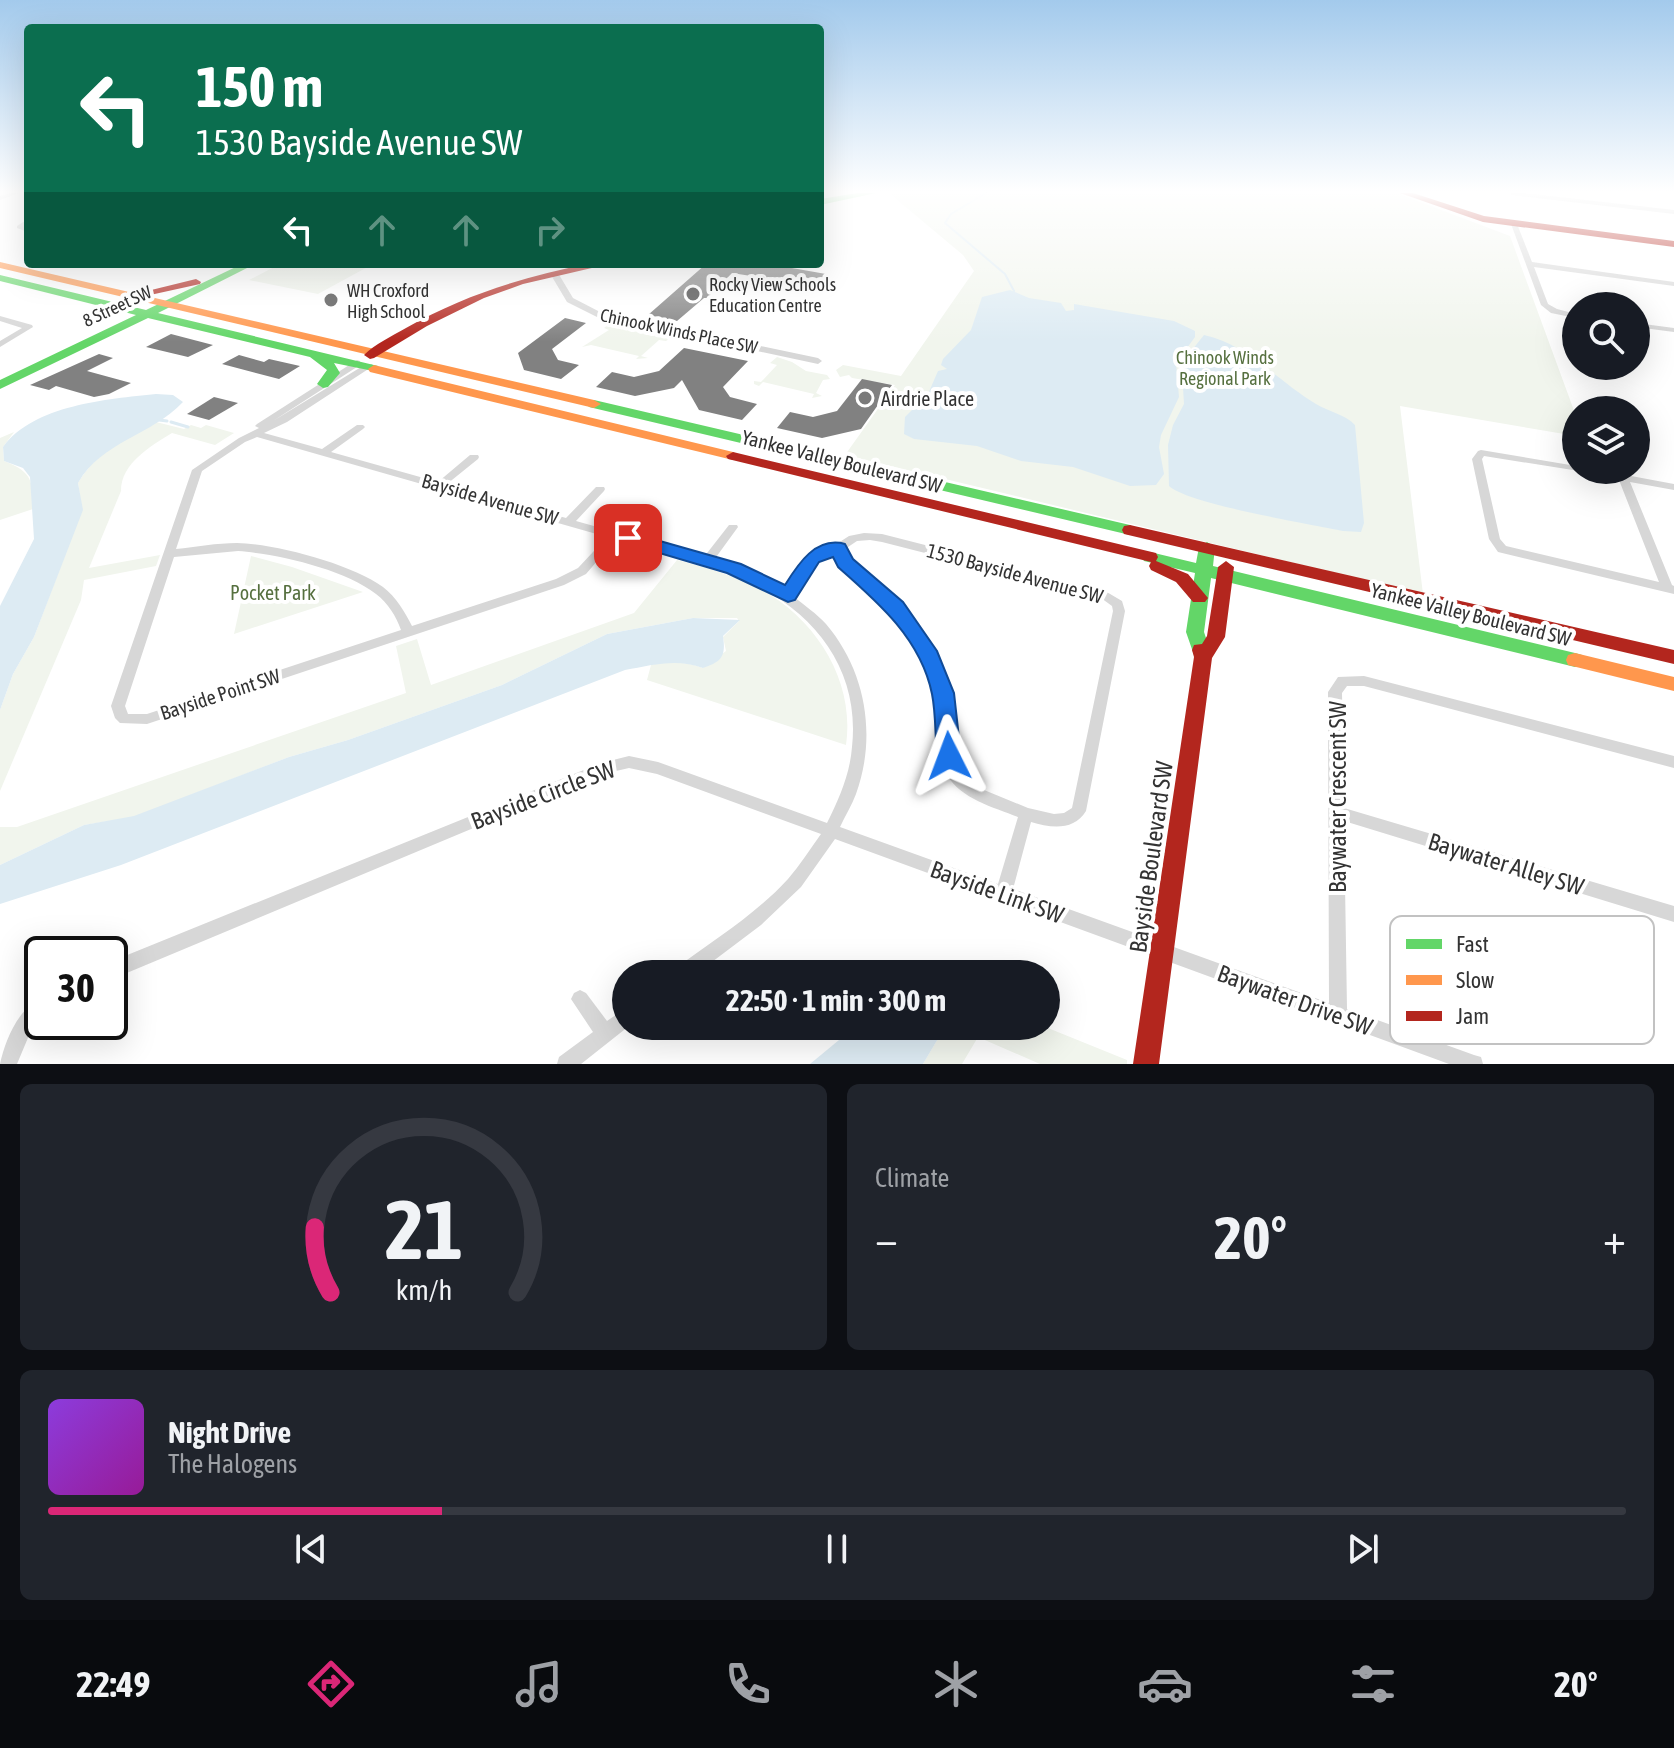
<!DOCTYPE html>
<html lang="en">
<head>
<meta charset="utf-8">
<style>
	body { margin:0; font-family:"Asap Condensed",sans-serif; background:#20242c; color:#f1f3f6; height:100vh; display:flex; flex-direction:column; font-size:30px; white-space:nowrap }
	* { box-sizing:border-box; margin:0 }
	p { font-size:26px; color:#9ea1a6 }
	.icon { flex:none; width:44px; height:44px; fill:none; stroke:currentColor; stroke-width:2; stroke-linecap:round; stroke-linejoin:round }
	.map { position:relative; height:1064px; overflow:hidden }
	.sheet { display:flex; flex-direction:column; gap:20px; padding:20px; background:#0d0f14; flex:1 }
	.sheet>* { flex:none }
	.hud { position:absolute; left:24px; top:24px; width:800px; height:244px; border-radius:8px; box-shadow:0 8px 32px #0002; background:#0b6e4f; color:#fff; overflow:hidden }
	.controls { position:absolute; left:1562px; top:292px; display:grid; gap:16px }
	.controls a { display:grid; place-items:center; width:88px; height:88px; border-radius:50%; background:#171b24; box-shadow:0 8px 32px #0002; font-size:40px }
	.speed { position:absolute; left:24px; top:936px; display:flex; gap:16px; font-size:40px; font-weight:700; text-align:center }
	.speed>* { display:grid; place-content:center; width:104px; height:104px; border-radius:50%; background:#171b24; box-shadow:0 8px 32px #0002; line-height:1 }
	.speed .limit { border:4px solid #111; border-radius:12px; background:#fff; color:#111 }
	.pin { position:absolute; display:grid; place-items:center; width:68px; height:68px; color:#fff; margin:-34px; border-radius:16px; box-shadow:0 4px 12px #0006 }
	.me { position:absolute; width:88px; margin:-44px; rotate:357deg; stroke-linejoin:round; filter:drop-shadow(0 0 6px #0008) }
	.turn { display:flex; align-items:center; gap:28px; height:168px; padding:0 40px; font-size:36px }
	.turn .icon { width:104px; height:104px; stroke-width:2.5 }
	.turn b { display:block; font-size:56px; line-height:68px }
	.lanes { display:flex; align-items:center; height:76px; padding:0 40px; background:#0003; justify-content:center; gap:40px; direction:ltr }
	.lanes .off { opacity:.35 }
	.big { font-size:60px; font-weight:700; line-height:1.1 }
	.sheet .tile { flex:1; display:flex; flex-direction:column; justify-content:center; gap:12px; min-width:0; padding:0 28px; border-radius:12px; background:#20242c }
	.sheet .dial { align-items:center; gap:0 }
	.dial svg { height:208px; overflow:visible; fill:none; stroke:#363941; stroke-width:7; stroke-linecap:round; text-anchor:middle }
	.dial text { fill:#f1f3f6; stroke:none }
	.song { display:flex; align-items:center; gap:24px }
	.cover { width:96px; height:96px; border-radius:12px; background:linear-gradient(135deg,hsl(270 70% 55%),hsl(300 70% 35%)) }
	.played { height:8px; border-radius:4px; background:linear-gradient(90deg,#db2777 25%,#363941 25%) }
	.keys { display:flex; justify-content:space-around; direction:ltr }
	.heat { display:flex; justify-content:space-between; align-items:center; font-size:44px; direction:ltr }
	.sheet .tiles { flex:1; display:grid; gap:20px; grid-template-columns:1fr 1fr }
	.tile:last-child { grid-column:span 2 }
	.trip { position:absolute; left:612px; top:960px; width:448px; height:80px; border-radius:40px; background:#171b24; box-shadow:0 8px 32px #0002; font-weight:700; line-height:80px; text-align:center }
	.tabs { display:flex; height:128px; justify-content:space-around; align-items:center; background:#090b0e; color:#9ea1a6 }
	.tabs .icon { width:56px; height:56px }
	.tabs .selected { color:#db2777 }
	.tabs b { font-size:36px; color:#f1f3f6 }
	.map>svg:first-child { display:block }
</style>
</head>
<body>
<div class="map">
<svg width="1674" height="1064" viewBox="0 0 1674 1064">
	<rect width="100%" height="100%" fill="#fff"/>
	<g fill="#f1f5ed">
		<polygon points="889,193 1396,193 1510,236 1576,416 1576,436 1400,406 1423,594 845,455 895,385 852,378 849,375 840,377 836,370 843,365 901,376 974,271 963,255"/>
		<polygon points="280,264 373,264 318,294 249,280"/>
		<polygon points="611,323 670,336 671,337 666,341 659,340 641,356 648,358 636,359 639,356 591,345 582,347 609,330 604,328"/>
		<polygon points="777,357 792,362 806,371 827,375 830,379 823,380 816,393 822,396 812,398 814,394 763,382 759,386 754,384 754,381 761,382 777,365 770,363"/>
		<path d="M156,422L184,429L191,425L201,428L206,425L234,433L215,445L172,433C151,446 121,463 121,491L89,568L160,555L156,566L84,580L81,600L0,791V710L13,674L34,637L82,510L78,483C96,452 126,439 156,422Z"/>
		<path d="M14,432L3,447L4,461C32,472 33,480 33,509L0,520V438Z"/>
		<polygon points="251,556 292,567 363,592 234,634"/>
		<path d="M677,560C701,566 725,573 748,583C810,610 856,676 846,745L647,680L651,665C668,661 687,662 703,668L726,651L723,637L739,621L737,618H693L607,634L502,685L348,740L289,757L134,817L84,825L0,865V827H17L406,693L396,646L417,639L431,685L634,613Z"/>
		<polygon points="938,1026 1043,1026 1127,1060 1127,1064 1040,1064 978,1037 962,1064 923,1064 939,1037"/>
	</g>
	<g fill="#ddebf3">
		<polygon points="1010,290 1029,298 1061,303 1066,311 1074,310 1074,304 1174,321 1195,331 1195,337 1176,363 1179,397 1161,435 1159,447 1164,474 1156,485 1130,486 1073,467 1021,461 977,446 914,439 904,434 905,417 928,394 938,371 947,369 941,365 943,359 971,330 982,297"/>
		<path d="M1204,335C1247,344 1279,382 1316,404C1329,412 1345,414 1355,425L1364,523L1361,532L1343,531C1310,524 1188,504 1169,486L1168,445L1173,425L1184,404L1182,371L1192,350Z"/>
		<path d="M156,394L173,395L183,402C151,436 102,441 78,483L83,510L34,637L13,674L0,710V606L34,539L30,477L23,468L4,461L3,447C34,405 107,399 156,394Z"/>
		<path d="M693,618L740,620L723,636C726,656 722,662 703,668C677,658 652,665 625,670L121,865L0,904V865L84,825L134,816L289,757L348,740L502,685L607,634Z"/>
		<polygon points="856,1026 938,1026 939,1037 923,1064 810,1064"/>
	</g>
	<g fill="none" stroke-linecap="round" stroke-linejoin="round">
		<polyline stroke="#ddebf3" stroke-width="2" points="986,193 951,214 945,223 1005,274 1014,291"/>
		<g stroke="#ddebf3" stroke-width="3">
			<polyline points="159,420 167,421"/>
			<polyline points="171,422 188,427"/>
		</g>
	</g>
	<g fill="#818181">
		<polygon points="706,264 769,264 826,274 815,286 732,273 708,298 704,298 677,321 648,315"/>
		<polygon points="565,318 586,323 552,349 558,360 579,365 561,379 524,370 518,353"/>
		<polygon points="171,334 213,345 188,357 146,347"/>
		<polygon points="684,348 748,361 723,387 730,397 757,404 742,420 699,410 682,380 674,388 635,396 596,387 612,372 634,377 659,371"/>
		<polygon points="99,354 113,358 87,371 131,383 109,394 94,397 56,386 49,390 30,385"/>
		<polygon points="239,355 264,362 269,359 300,366 279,379 222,364"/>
		<polygon points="862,379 892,385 861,429 822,438 777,428 790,412 813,417 837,411"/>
		<polygon points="214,397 238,403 209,420 187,414"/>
	</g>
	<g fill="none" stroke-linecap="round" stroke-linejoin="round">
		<g fill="#d7d7d7" fill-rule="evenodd">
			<polygon points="11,193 19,193 0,200 0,196"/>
			<polygon points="1509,193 1524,193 1674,210 1674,214 1512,195"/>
			<polygon points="28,219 28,224 24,227 28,228 28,232 17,228 17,226"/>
			<polygon points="1514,222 1517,224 1532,262 1674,282 1674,286 1534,267 1548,304 1557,309 1576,314 1576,318 1551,313 1541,305 1511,224"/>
			<polygon points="552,273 558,273 573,298 602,313 818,358 822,361 818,364 597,317 567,302 551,275"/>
			<polygon points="0,316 32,325 33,327 0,347 0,341 22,328 0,321"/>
			<polygon points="1636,323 1674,328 1674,332 1636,327"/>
			<path d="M357,360L360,361V365L273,421L366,364H372L373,366L287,422L264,433L322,449L357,425H363L365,427L363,429L331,452L438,482L470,455H478L479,457L478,459L447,484L566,518L596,487H604L605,489L604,491L576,521L704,557L729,525H737L738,527L714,560L738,566L785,590L808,555L835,545L849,536L864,533L882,534L1105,591L1122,601L1125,611L1086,811C1074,831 1051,828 1031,822L1013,889L1329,1003L1328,692L1338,677L1364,676L1674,756V768L1364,686H1347L1342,693L1344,808L1674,906V922L1344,821L1347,1009L1474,1055L1481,1057L1483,1064H1449L1340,1024L1338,1025L1331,1021L1006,902L1003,903L996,898L835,839L801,887L761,925L696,974H673L676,968C714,940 756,914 788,879C800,865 810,849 821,834L657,774L629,768L603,774L110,980V962L601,763L629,756L658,762L827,823C839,799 850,774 852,747C860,674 820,618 756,585C747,580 738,575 729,571C692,558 653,550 616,539L586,574L564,585L147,724L120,723L115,718L111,706L192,470L239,438L259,428L255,426L257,424ZM257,437L607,537L578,568L556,579L412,626C405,612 396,597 383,587C351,564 276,544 237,543C217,543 196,547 176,549L202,471L245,442ZM870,540L882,542L1101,598L1112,606L1113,611L1072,808L1064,813L1054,814L1028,808L972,785L961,773L950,693L933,651L900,604L850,561L845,549L857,541ZM238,551C278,554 344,569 376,594C388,603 396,616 401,630L147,714H128L125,706L174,557ZM836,553L841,566L892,610L921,652L936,693L947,775C961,799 993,807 1018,817L998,884L840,827C845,816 852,805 856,794C877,736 866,671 826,624C817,614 804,605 793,596L816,561Z"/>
			<path d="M1481,450L1576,466V470H1599L1674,484V490L1630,482L1672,585L1674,586V594L1498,552L1489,539L1472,459L1478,451ZM1484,456L1579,471L1619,480L1659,582L1506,546L1500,539L1482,459Z"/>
			<polygon points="580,990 586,993 607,1021 626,1008 626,1026 629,1026 581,1064 557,1064 559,1057 593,1032 571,999 574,993"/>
			<path d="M42,998V1020L30,1033L17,1064H0C5,1041 18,1008 42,998Z"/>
		</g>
		<g fill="#63d668" fill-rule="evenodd">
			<polygon points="858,193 876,193 820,205 820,199"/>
			<polygon points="242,264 255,264 158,313 378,366 378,372 334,363 340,373 328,387 323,388 317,384 327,370 310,357 148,318 0,389 0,380 136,315 0,281 0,275 146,310"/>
			<polygon points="594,400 1130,525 1138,530 1130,535 589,407 587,404"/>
			<polygon points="1207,542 1215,547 1213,566 1575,653 1582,655 1584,660 1582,665 1575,667 1211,578 1204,632 1210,650 1208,655 1194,655 1186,632 1195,573 1144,561 1142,557 1150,552 1196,563 1199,547"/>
		</g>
		<g fill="#ff974d" fill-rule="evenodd">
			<polygon points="0,262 594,400 601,404 594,408 0,268"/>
			<polygon points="374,365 733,452 740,456 733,460 370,372 368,369"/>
			<polygon points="1575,653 1674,677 1674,691 1568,665 1566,660 1568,655"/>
		</g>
		<g fill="#b3261e" fill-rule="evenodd">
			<polygon points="1400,193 1413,193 1484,216 1674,241 1674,247 1483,222"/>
			<path d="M588,264H609L523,284L484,298L427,326L374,358L370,359L364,355C375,344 392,336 406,328C464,295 523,277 588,264Z"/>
			<polygon points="196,279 201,282 200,284 141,297 135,294"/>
			<polygon points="733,452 1156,553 1158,557 1156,561 1188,574 1208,598 1205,602 1193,602 1176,582 1151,570 1149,566 1151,562 728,459 726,456"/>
			<polygon points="1130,525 1674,650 1674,664 1124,534 1122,530 1124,526"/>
			<polygon points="1226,561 1234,567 1225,637 1212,658 1159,1064 1133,1064 1194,657 1192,650 1194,645 1202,644 1207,636 1218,567"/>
		</g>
	</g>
	<linearGradient id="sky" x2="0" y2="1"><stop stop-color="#a3caec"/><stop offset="0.56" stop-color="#fff"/><stop offset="1" stop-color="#fff" stop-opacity="0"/></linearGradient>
	<rect width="1674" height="342" fill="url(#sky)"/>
	<path fill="#1a73e8" stroke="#114b97" stroke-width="2" d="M628,532L741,564L785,585C798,564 816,536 845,544L853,559L903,602L937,651L954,693L961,756L957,763L949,766L941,763L937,756C935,736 936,714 932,694C921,639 878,602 838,567L833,557L819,562L795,600L788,602L727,573L622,542L619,538L622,534Z"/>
	<g fill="#7a7a7a" stroke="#fff" stroke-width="3">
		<circle cx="693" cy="294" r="8"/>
		<circle cx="331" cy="300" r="8"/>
		<circle cx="865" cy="398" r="8"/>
	</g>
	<g text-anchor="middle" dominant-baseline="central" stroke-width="8" stroke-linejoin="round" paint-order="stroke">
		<g font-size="18" fill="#333" stroke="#fff" text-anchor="start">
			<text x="709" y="284">Rocky View Schools<tspan x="709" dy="21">Education Centre</tspan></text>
			<text x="347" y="290">WH Croxford<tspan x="347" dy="21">High School</tspan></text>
		</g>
		<g font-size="18" fill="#333" stroke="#fff">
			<text transform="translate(117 306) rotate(-25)">8 Street SW</text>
			<text transform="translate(679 331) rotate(12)">Chinook Winds Place SW</text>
		</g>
		<g font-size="18" fill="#56703f" stroke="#fff">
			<text x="1225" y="357">Chinook Winds<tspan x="1225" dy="21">Regional Park</tspan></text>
		</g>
		<g font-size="20" fill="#333" stroke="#fff" text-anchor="start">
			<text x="881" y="398">Airdrie Place</text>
		</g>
		<g font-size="20" fill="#333" stroke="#fff">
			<text transform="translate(842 461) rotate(14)">Yankee Valley Boulevard SW</text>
			<text transform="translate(490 499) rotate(16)">Bayside Avenue SW</text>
			<text transform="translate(1015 573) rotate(15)">1530 Bayside Avenue SW</text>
			<text transform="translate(1471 614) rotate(14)">Yankee Valley Boulevard SW</text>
			<text transform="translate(220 694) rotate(-18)">Bayside Point SW</text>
		</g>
		<g font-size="20" fill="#56703f" stroke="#fff">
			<text x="273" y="592">Pocket Park</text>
		</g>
		<g font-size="24" fill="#333" stroke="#fff">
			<text transform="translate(543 795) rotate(-21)">Bayside Circle SW</text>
			<text transform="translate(1337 797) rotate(-90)">Baywater Crescent SW</text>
			<text transform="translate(1151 857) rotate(-82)">Bayside Boulevard SW</text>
			<text transform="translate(1506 864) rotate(17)">Baywater Alley SW</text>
			<text transform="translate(997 892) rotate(20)">Bayside Link SW</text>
			<text transform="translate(1295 1000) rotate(20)">Baywater Drive SW</text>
		</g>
	</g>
	<rect x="1390" y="916" width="264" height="128" rx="12" fill="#fff" stroke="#c2c2c2" stroke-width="2"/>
	<rect x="1406" y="939" width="36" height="10" fill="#63d668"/>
	<rect x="1406" y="975" width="36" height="10" fill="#ff974d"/>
	<rect x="1406" y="1011" width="36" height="10" fill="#b3261e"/>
	<g font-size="22" fill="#333">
		<text x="1456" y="952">Fast</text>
		<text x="1456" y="988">Slow</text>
		<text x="1456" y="1024">Jam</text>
	</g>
</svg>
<div class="controls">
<a><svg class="icon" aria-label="search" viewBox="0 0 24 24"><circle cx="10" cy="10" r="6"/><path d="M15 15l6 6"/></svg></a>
<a><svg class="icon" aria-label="layers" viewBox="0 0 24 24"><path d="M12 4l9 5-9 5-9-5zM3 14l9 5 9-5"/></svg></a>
</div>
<div class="speed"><div class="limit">30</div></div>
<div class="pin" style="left:628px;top:538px;background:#d93025"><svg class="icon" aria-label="arrive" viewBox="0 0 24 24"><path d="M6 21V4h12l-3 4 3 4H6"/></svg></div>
<svg class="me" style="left:949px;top:756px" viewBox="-20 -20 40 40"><path d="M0-17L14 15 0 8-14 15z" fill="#1a73e8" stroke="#fff" stroke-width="4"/></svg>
<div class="trip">22:50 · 1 min · 300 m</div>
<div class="hud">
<div class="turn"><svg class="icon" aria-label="left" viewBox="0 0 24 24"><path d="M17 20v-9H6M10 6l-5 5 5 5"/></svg><div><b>150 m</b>1530 Bayside Avenue SW</div></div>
<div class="lanes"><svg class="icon" aria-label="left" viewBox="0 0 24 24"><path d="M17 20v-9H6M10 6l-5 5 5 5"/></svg><svg class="icon off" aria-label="ahead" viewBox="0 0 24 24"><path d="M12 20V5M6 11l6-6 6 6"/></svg><svg class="icon off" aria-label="ahead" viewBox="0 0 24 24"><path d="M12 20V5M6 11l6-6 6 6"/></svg><svg class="icon off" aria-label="right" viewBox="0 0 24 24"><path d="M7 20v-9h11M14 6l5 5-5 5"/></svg></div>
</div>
</div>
<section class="sheet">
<div class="tiles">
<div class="tile dial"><svg viewBox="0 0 100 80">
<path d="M14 69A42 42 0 1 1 86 69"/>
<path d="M14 69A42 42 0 0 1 8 44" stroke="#db2777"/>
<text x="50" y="56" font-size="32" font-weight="700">21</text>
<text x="50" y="72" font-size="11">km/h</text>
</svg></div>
<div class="tile"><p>Climate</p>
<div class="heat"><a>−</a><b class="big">20°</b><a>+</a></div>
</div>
<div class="tile">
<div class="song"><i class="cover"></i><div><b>Night Drive</b><p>The Halogens</p></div></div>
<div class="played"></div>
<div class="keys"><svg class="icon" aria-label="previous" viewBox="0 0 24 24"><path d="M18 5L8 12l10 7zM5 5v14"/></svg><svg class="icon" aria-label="pause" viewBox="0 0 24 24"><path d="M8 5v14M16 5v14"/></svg><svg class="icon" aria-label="next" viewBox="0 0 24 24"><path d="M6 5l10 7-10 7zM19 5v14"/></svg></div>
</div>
</div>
</section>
<nav class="tabs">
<b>22:49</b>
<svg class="icon selected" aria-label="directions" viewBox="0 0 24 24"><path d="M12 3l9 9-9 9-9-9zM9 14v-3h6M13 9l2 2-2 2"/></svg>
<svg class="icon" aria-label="music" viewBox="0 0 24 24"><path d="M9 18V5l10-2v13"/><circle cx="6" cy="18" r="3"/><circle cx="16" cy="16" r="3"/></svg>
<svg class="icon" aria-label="phone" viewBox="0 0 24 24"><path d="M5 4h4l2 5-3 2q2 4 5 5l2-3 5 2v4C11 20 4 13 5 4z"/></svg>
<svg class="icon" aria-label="climate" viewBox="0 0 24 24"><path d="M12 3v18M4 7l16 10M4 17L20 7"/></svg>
<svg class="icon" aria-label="car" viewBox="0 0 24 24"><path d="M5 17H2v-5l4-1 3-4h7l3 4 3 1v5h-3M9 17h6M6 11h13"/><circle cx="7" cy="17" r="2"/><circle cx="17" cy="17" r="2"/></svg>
<svg class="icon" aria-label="filters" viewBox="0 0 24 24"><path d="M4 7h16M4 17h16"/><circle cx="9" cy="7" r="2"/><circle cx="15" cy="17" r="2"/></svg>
<b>20°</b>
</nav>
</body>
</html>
